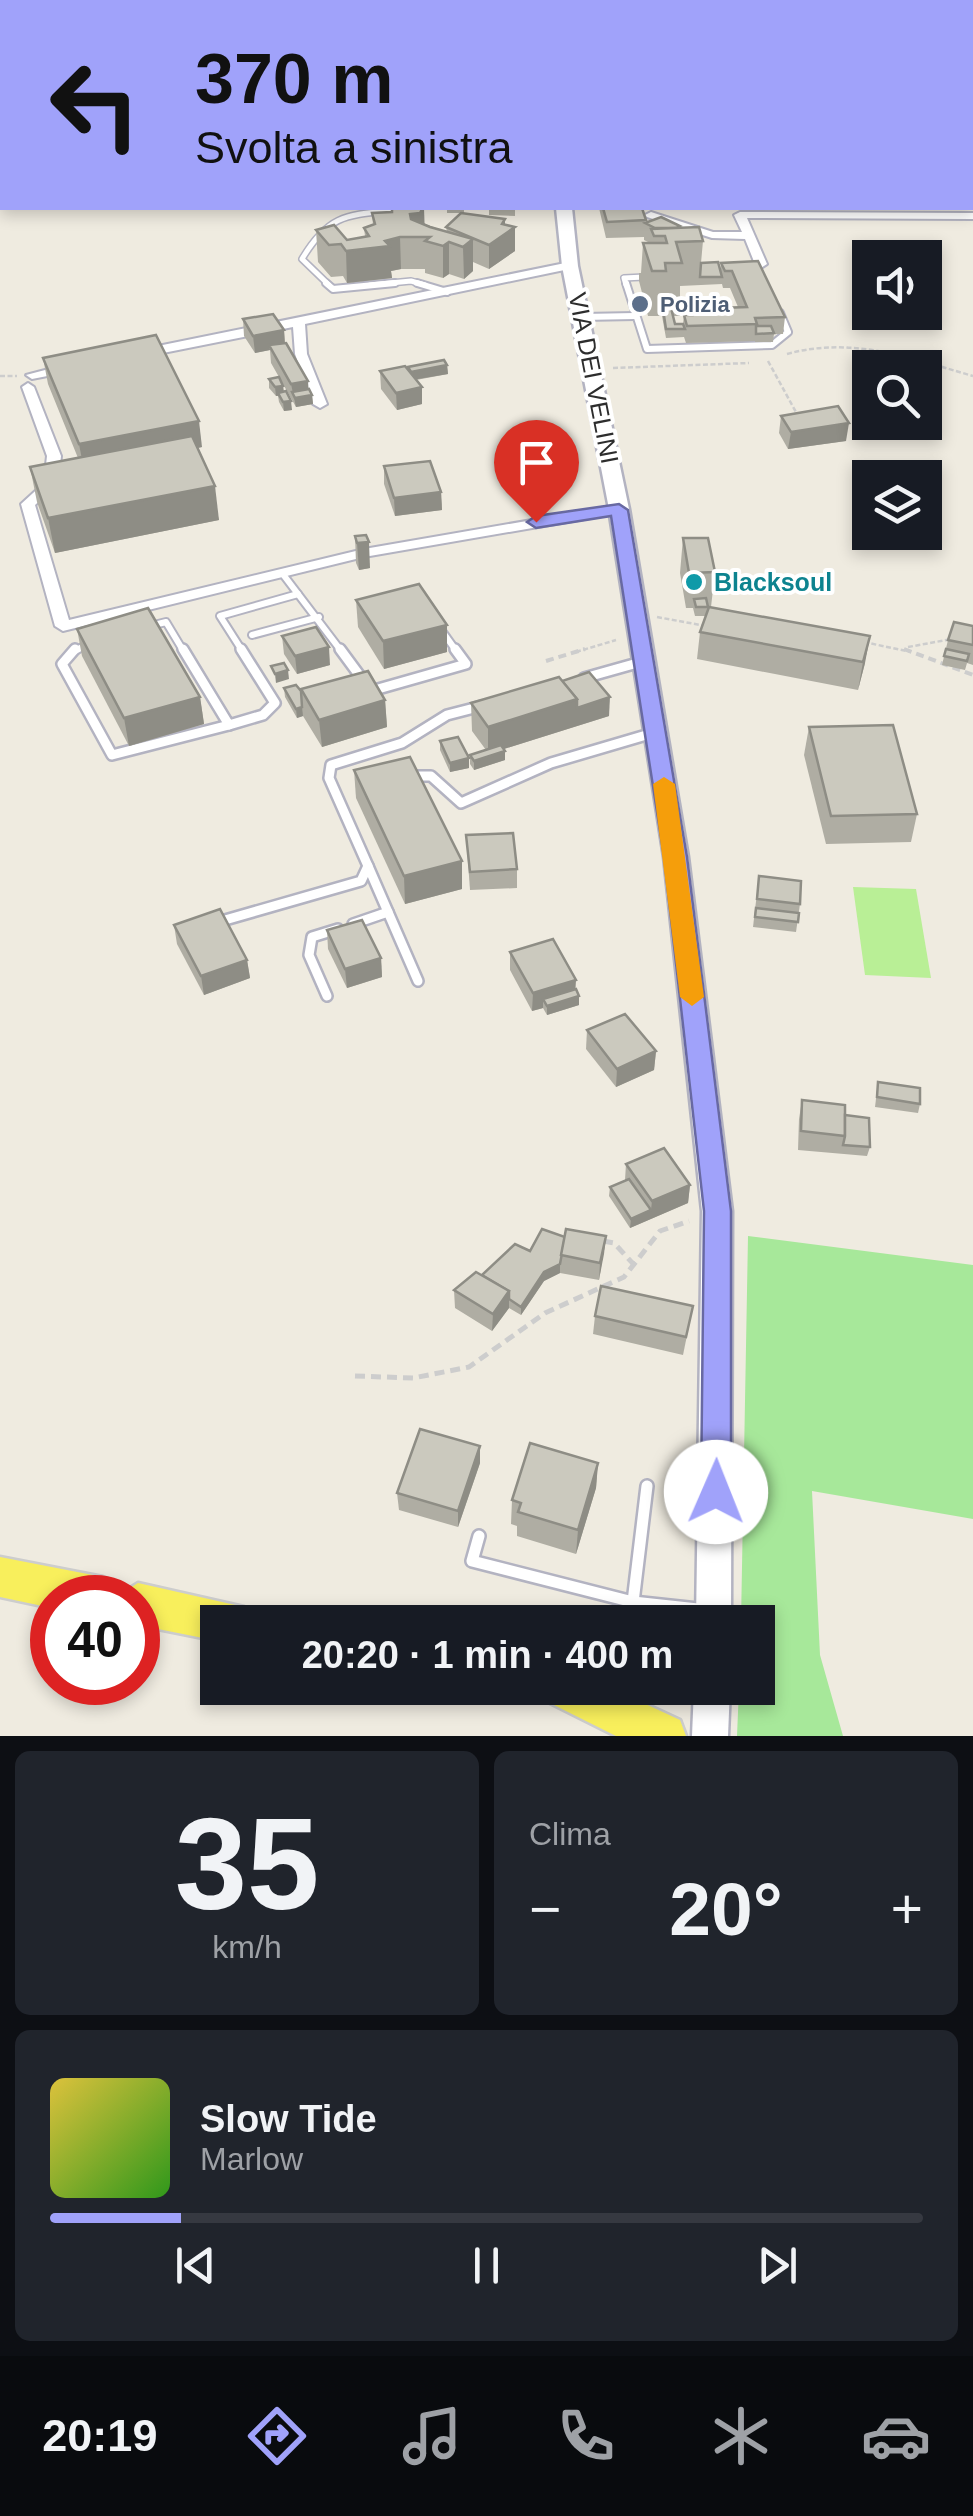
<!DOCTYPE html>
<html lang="it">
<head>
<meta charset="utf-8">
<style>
	body { margin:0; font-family:Helvetica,sans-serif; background:#20242c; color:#f1f3f6; height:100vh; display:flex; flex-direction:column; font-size:38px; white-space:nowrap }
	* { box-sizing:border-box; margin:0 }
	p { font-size:32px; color:#9ea1a6 }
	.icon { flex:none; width:55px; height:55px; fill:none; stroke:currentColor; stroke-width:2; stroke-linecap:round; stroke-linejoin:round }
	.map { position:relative; height:1736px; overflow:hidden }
	.details { display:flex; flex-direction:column; gap:15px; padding:15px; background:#0d0f14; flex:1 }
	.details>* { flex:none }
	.banner { position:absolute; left:0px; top:0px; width:975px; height:210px; box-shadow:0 5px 15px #0003; background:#a0a2fa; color:#111; overflow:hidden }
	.buttons { position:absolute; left:852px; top:240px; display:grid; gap:20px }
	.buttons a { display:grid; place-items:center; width:90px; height:90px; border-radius:0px; background:#171b24; box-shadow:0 5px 15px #0003; font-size:50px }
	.speed { position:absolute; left:30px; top:1575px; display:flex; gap:20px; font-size:50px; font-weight:700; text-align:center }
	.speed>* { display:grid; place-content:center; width:130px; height:130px; border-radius:50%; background:#171b24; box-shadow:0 5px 15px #0003; line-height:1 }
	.speed .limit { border:15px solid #d22; background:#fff; color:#111 }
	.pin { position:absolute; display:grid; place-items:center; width:85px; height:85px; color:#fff; margin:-102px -42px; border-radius:50% 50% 50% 0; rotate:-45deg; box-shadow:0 0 10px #0007 }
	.pin .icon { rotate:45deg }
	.me { position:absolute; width:110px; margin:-55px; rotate:1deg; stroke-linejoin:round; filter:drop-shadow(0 0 8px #0008) }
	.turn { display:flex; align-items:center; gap:35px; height:210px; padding:0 30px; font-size:45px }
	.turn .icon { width:130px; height:130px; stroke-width:2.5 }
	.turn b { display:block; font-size:70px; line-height:85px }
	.big { font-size:75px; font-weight:600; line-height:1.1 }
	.details .widget { flex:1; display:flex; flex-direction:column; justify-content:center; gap:15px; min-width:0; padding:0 35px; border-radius:15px; background:#20242c }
	.details .dial { align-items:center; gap:0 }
	.dial b { font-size:130px; line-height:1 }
	.song { display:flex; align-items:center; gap:30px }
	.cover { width:120px; height:120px; border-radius:15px; background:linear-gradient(135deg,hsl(50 70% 55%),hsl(110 70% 35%)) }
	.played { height:10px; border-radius:5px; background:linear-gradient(90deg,#a0a2fa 15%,#363941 15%) }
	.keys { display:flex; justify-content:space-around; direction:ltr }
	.heat { display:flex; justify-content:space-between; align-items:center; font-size:55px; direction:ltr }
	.details .tiles { flex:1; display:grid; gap:15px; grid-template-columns:1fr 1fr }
	.widget:last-child { grid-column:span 2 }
	.trip { position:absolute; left:200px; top:1605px; width:575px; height:100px; border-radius:0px; background:#171b24; box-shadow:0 5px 15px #0003; font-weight:600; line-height:100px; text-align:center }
	.menu { display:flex; height:160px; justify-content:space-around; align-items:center; background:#090b0e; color:#9ea1a6 }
	.menu .icon { width:70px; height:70px }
	.menu .selected { color:#a0a2fa }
	.menu b { font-size:45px; color:#f1f3f6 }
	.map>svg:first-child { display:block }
</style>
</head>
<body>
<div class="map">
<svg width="973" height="1736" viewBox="0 0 973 1736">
	<rect width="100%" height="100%" fill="#efebe0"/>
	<polygon fill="#a7e89a" points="748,1236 973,1265 973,1519 812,1491 820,1655 843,1736 737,1736 739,1688 758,1688 758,1622 741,1622"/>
	<polygon fill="#b9ef96" points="853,887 916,889 931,978 865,975"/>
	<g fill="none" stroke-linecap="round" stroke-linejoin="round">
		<defs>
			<g id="lane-far3">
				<path d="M329,285L302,259C330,212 349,215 400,210"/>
				<polyline points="370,285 411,281 425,285"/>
				<polyline points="626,285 624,278 644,277"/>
			</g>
			<g id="lane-far2">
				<polyline points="326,283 333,289 395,283"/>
				<polyline points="417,283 447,292"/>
				<polyline points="626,283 647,349 772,345 788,332 780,313"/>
				<polyline points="583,317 635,316"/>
				<polyline points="282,573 342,652"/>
				<polyline points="146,627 166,622 184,652"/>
				<polyline points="442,631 457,652"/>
				<polyline points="252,635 319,617"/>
				<polyline points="73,652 88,644"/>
				<polyline points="243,652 220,616 298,594"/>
			</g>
			<g id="lane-far1">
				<polyline points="75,649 62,664 112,755 229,725"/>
				<polyline points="183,649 229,725 263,715 275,703 241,649"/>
				<polyline points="340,649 371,691 466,664 455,649"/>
				<polyline points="584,678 641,662"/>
				<polyline points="408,776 431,776 461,803 551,763 653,733"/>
				<polyline points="368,866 418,981"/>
				<polyline points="218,922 361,881 368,866 329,778 331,765 402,743 447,715 482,706"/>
				<polyline points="353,924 388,912"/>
				<polyline points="327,996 309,955 312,937 338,929"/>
			</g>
			<g id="lane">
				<polyline points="479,1536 472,1561 633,1602 707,1610"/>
				<polyline points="633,1602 647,1486"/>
			</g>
			<g id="street">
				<rect x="0" y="57" width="2" height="6"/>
				<polygon points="651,212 713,232 742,232 734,215 740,212 973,213 973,219 747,218 767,264 761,268 755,264 745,239 712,238 647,217 645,215"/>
				<polygon points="570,262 574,264 574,268 305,324 307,354 327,404 320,408 313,404 295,354 293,327 143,357 137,353 143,349"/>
				<polygon points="68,364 74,368 73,371 32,379 26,375"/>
				<polygon points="28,383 34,387 61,456 58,484 35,505 69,620 364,549 619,505 626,509 619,513 364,557 63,631 55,626 21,504 44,483 47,456 22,387"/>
			</g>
			<g id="secondary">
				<polygon points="449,0 463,0 463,2 450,2"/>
				<polygon points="556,208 572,208 578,266 629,509 688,857 732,1211 731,1622 696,1622 702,1211 664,857 609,509 562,266"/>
				<polygon points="694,1688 730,1688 728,1736 692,1736"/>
			</g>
			<g id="primary">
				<polygon points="0,1557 103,1577 118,1583 122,1593 138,1583 244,1607 250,1622 218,1622 218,1641 138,1625 138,1598 52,1598 52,1608 0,1597"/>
				<polygon points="543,1688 611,1688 680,1720 686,1736 616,1736 550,1703"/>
			</g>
		</defs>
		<use href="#lane-far3" stroke="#b3b3c1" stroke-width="8"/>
		<use href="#lane-far2" stroke="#b3b3c1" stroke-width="10"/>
		<use href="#lane-far1" stroke="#b3b3c1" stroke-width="14"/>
		<use href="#lane" stroke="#b3b3c1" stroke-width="16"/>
		<use href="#street" stroke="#b3b3c1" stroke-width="4"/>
		<use href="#secondary" stroke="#b3b3c1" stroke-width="5"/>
		<use href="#primary" stroke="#cdcdcd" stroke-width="5"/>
		<g stroke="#cdcdcd" stroke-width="2.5" stroke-dasharray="5 2.5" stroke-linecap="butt">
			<path d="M787,354C852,336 910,358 973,376"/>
			<polyline points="768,361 797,414"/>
			<polyline points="613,368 749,363"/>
			<polyline points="0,376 17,376"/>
			<polyline points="657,617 706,626"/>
			<polyline points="864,642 911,652"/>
			<polyline points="908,647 952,639"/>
			<polyline points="576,652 616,640"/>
		</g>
		<g stroke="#cdcdcd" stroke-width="4" stroke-dasharray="8 5" stroke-linecap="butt">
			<polyline points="904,649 973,675"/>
			<polyline points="546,661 585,649"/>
		</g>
		<g stroke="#cdcdcd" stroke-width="5" stroke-dasharray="10 6" stroke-linecap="butt">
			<polyline points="603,1241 614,1243 637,1268"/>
			<polyline points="355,1376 413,1378 469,1367 545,1313 624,1277 660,1231 689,1221"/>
		</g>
		<use href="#lane-far3" stroke="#fff" stroke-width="5"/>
		<use href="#lane-far2" stroke="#fff" stroke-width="6"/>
		<use href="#lane-far1" stroke="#fff" stroke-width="9"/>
		<use href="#lane" stroke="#fff" stroke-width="11"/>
		<use href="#street" fill="#fff" fill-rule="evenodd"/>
		<use href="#secondary" fill="#fff" fill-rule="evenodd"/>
		<use href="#primary" fill="#f8ef5c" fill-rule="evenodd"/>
	</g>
	<g fill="#afada3" fill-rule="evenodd">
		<polygon points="0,0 33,0 31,2 2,2 2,20 0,20"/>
		<polygon points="482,0 525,0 525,2 482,1"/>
		<polygon points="447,208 464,208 464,213 505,219 505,225 515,251 489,269 473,262 473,271 464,279 449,274 443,278 425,273 425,269 401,269 391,271 392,278 347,283 343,276 331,277 318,262 316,230 347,240 365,236 364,228 373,225 372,213 392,212 447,232 446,227 460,213 447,213"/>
		<polygon points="489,208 515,208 515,216 489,215"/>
		<path d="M599,208H642L645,223L679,228L703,241L701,263L720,271L721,263L785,317L783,334H774L773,342H755V341L686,343L684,337L666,338L662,316H648L639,281V273H641L643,243H650L644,240V237L606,238ZM722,284L723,288H730L738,307L690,309V315H684L683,324H675L673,316H680V286Z"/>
		<polygon points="243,319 284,330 285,343 312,395 313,404 296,407 271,363 270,350 255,353 244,336"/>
		<polygon points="43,358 202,447 198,448 219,520 55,553 37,502 30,467 78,458 48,384"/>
		<polygon points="447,365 448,374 416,380 422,387 422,404 397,410 381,389 380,371 408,370 408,367"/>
		<polygon points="269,379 283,386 284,392 292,410 284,411 279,402 278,396 276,396 269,388"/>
		<polygon points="781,416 846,441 788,449 779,433"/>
		<polygon points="384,466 441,492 442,510 395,516 384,484"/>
		<polygon points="355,536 370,568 359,570 356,563"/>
		<polygon points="683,538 715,572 711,607 865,663 858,690 697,659 700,632 706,616 695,616 693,608 686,608 680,573"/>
		<polygon points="356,600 447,652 384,669 358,627"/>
		<polygon points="973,626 973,665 967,663 965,670 942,665 948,640"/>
		<polygon points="77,629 200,697 204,724 129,746 82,656"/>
		<polygon points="282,636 330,665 297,674 284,654"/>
		<polygon points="562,681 609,716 504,749 505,760 474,770 470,764 470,755 486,750 472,731 471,703"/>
		<polygon points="284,688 385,700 387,727 322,747 303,716 297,718 285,697"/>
		<polygon points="809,727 917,814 911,842 826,844 804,755"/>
		<polygon points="440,741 469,758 469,768 450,772 440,750"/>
		<polygon points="354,770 462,861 462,889 405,904 356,798"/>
		<polygon points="466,835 517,869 517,888 470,890"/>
		<polygon points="759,876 800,904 796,932 753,927"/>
		<polygon points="174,925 247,960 250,978 204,995 177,944"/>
		<polygon points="327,930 381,958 382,977 347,988 328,949"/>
		<polygon points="510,952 576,989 579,1005 547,1015 543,1008 532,1011 510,970"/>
		<polygon points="587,1030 656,1051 654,1070 616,1087 586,1049"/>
		<polygon points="878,1082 920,1104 918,1113 875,1107"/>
		<polygon points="802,1100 845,1115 870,1147 867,1156 798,1150 799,1119"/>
		<polygon points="626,1164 690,1185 688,1203 630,1228 609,1196 610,1187 625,1180"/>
		<polygon points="606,1236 599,1280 560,1273 544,1281 521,1315 509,1308 492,1331 455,1308 454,1290 530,1251 565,1237"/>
		<polygon points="693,1306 683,1355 593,1334 595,1316"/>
		<polygon points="480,1446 480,1463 458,1527 399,1510 397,1493"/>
		<polygon points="598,1463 596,1488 576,1554 517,1536 517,1526 511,1524 512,1500"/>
	</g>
	<g fill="#8e8d85">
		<polygon points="13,0 33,0 31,2 14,2"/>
		<rect x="427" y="0" width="18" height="2"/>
		<polygon points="423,208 424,208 425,236 411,237 410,214"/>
		<polygon points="505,219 505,234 515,227 515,251 489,269 489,245"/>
		<polygon points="400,237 401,269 391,271 392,278 347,283 346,251"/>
		<polygon points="473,239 473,271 464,279 463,247"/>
		<polygon points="449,242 449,274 443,278 443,246"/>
		<polygon points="284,330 285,347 269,345 270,350 255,353 253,336"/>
		<polygon points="447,365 448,374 412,380 411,372"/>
		<polygon points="308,381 309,396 312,395 313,404 296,407 291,384"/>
		<polygon points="283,386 284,395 276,396 275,387"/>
		<polygon points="422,387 422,404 397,410 396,393"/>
		<polygon points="291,401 292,410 284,411 283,402"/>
		<polygon points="199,421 202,447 84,470 79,444"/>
		<polygon points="849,423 846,441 788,449 791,432"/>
		<polygon points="215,486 219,520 55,553 48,518"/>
		<polygon points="441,492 442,510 395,516 394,498"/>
		<polygon points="369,542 370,568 359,570 357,543"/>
		<polygon points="447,625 447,652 384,669 383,641"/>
		<polygon points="870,636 865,663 858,690 863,662"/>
		<polygon points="329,647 330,665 297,674 295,656"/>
		<polygon points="288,670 289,679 276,683 275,674"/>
		<polygon points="200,697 204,724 129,746 124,718"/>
		<polygon points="610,697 609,716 488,754 488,727 577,699"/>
		<polygon points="385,700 387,727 322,747 319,720"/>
		<polygon points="302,707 303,716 297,718 296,709"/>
		<polygon points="505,751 505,760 474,770 474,761"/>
		<polygon points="469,758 469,768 450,772 450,763"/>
		<polygon points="462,861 462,889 405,904 404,876"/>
		<polygon points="381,958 382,977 347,988 345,969"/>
		<polygon points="247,960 250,978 204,995 201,976"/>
		<polygon points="576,980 575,997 579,996 579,1005 547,1015 547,1006 543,999 543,1008 532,1011 533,993"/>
		<polygon points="656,1051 654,1070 616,1087 617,1069"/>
		<polygon points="690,1185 688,1203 630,1228 631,1219 651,1210 652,1201"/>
		<polygon points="606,1236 604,1254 599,1280 600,1263"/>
		<polygon points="560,1264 560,1273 544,1281 521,1315 521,1307 544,1272"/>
		<polygon points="509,1291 509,1308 492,1331 493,1314"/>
		<polygon points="480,1446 480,1463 458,1527 458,1511"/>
		<polygon points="598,1463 596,1488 576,1554 578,1530"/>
	</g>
	<g fill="#cbc9be" stroke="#8e8d85" stroke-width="2.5">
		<polygon points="372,0 405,0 405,1 373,2"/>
		<polygon points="392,208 423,208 420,213 410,214 411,219 430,227 473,239 463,247 449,242 443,246 425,241 430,237 400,237 385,241 390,246 346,251 341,244 329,245 316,230 334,225 347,240 369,236 364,228 375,224 372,213 392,212"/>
		<polygon points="603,208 642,208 646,220 607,222"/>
		<polygon points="461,213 505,219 502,224 515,227 489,245 446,227"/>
		<polygon points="661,217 680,226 676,228 655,228 645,223"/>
		<polygon points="699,227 703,241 676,242 682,263 665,263 666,271 652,271 643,243 667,243 665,236 654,236 651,229"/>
		<polygon points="758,261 785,317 755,318 757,324 687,326 684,315 692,315 690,309 747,307 732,271 725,271 721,263"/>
		<polygon points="718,262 722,277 700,277 701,263"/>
		<polygon points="679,299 681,308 671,308 675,324 683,324 685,329 666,329 663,309 664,300"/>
		<polygon points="273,314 284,330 253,336 243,319"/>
		<polygon points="756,326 771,326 774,333 756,334"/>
		<polygon points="156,335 199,421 79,444 43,358"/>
		<polygon points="286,343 308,381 291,384 269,345"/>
		<polygon points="444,360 447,365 411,372 408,367"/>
		<polygon points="405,366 422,387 396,393 380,371"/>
		<polygon points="279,377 283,386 275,387 269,379"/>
		<polygon points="309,389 312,395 295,398 292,392"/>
		<polygon points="286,391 291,401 283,402 278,393"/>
		<polygon points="838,406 849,423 791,432 781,416"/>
		<polygon points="192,436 215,486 48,518 30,467"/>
		<polygon points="430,461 441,492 394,498 384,466"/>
		<polygon points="366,535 369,542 357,543 355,536"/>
		<polygon points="683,538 708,538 715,572 689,573"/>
		<polygon points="419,584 447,625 383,641 356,600"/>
		<polygon points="706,598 708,607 696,607 694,599"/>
		<polygon points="709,607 870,636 863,662 700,632"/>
		<polygon points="148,608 200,697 124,718 77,629"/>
		<polygon points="954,622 973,626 973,645 948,640"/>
		<polygon points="316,627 329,647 295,656 282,636"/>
		<polygon points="946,649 969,654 967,661 944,656"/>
		<polygon points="284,663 288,670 275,674 271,666"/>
		<polygon points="368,671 385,700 319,720 301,689"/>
		<polygon points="589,672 610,697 577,708 577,699 562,681"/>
		<polygon points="559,677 577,699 488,727 471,703"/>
		<polygon points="296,685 301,691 302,707 296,709 284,688"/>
		<polygon points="893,725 917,814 831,816 809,727"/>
		<polygon points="458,737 469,758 450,763 440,741"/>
		<polygon points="501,745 505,751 474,761 470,755"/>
		<polygon points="410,757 462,861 404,876 354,770"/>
		<polygon points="513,833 517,869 470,872 466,835"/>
		<polygon points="759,876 801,881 800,904 757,899"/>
		<polygon points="756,908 799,913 798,922 755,917"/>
		<polygon points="220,909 247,960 201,976 174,925"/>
		<polygon points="362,920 381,958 345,969 327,930"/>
		<polygon points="553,939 576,980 533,993 510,952"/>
		<polygon points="576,989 579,996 547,1006 543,999"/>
		<polygon points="625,1014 656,1051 617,1069 587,1030"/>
		<polygon points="878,1082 920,1088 920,1104 877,1097"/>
		<polygon points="802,1100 845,1105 845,1136 801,1131"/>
		<polygon points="845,1115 869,1118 870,1147 843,1145 845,1136"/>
		<polygon points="664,1148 690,1185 652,1201 626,1164"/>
		<polygon points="629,1179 651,1210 631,1219 610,1187"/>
		<polygon points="542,1229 565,1237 560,1264 544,1272 521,1307 509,1299 509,1291 482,1275 515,1244 530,1251"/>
		<polygon points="566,1229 606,1236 600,1263 561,1255"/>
		<polygon points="476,1272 509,1291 493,1314 454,1290"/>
		<polygon points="601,1286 693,1306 686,1337 595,1316"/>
		<polygon points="420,1429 480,1446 458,1511 397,1493"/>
		<polygon points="530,1443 598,1463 578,1530 518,1512 521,1503 512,1500"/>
	</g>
	<polygon fill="#a0a2fa" stroke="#6869a2" stroke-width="2.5" points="619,504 628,510 687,857 731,1211 731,1492 727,1502 716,1506 705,1502 701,1492 704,1211 664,857 611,516 536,528 527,522 536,516"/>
	<polygon fill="#f59e0b" points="664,777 675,784 704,997 692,1006 680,997 653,784"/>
	<circle fill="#5c6f8a" stroke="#fff" stroke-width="4" cx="640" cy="304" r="10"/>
	<circle fill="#0f9aa8" stroke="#fff" stroke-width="4" cx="694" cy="582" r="10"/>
	<g text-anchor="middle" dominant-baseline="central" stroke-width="8" stroke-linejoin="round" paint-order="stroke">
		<g font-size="22" font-weight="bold" fill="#4e5e75" stroke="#fff" text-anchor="start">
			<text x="660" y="304">Polizia</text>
		</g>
		<g font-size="25" fill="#2d2d2d" stroke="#fff">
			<text transform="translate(594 378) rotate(79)">VIA DEI VELINI</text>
		</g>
		<g font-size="25" font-weight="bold" fill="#0d838f" stroke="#fff" text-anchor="start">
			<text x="714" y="582">Blacksoul</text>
		</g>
	</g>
</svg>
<div class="buttons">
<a><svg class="icon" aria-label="sound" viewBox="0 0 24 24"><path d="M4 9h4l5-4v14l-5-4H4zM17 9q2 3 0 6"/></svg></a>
<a><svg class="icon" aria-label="search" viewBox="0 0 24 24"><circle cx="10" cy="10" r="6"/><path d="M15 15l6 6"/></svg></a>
<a><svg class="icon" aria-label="layers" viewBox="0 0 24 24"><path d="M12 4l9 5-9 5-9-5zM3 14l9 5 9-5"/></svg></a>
</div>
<div class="speed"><div class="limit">40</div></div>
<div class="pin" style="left:536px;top:522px;background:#d93025"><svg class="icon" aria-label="arrive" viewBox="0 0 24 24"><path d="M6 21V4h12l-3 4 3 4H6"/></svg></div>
<svg class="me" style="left:716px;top:1492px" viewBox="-20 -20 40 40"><circle r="19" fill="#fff"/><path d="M0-13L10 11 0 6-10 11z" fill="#a0a2fa"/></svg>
<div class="trip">20:20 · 1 min · 400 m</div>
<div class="banner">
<div class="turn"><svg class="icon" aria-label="left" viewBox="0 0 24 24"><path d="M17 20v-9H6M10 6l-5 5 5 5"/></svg><div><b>370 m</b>Svolta a sinistra</div></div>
</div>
</div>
<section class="details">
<div class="tiles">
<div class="widget dial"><b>35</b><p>km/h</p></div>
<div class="widget"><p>Clima</p>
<div class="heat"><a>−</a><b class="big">20°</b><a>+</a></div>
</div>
<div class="widget">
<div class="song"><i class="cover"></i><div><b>Slow Tide</b><p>Marlow</p></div></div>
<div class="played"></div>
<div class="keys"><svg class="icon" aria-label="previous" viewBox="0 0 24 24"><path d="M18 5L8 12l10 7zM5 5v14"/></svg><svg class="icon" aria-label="pause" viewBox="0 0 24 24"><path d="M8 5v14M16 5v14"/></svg><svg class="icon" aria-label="next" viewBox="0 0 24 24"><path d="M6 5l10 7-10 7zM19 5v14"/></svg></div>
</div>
</div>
</section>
<nav class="menu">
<b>20:19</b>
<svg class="icon selected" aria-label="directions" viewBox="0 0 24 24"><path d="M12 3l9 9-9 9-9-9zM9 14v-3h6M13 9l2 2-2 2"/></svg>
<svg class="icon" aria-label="music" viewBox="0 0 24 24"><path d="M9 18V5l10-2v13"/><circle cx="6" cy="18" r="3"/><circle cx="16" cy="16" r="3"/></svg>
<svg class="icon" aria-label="phone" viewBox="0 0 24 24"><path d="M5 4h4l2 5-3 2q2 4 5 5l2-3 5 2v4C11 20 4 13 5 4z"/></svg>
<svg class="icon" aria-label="climate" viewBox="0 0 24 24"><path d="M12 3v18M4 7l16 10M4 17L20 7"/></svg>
<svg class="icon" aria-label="car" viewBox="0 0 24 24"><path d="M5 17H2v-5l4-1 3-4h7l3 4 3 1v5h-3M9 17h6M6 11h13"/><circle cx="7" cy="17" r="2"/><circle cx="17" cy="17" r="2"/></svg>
</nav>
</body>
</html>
